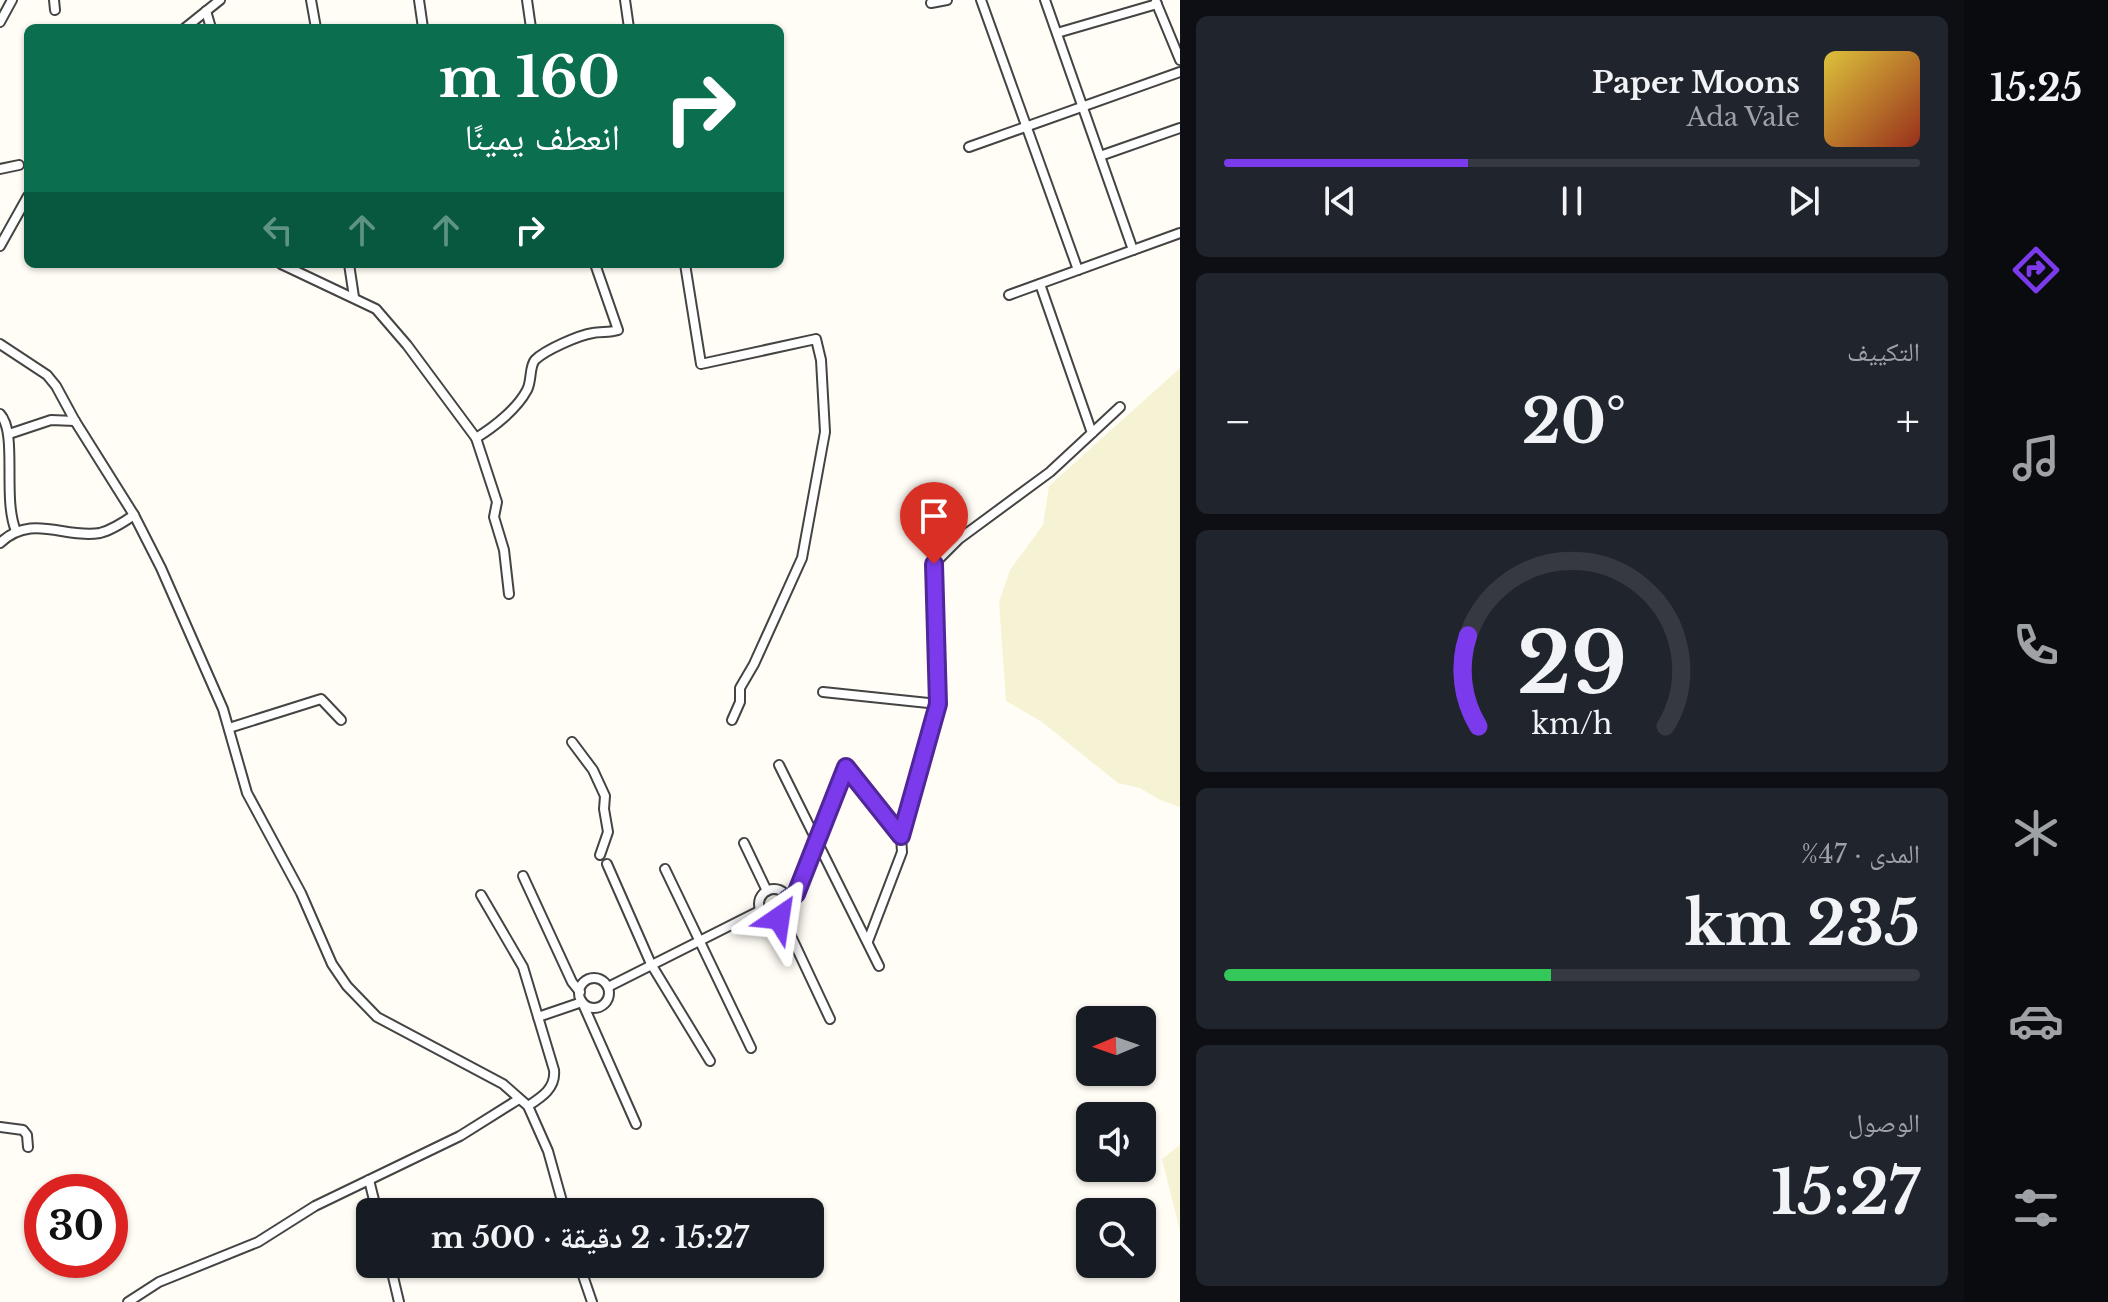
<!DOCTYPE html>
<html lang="ar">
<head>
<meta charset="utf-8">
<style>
	body { margin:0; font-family:"Libre Baskerville","Noto Naskh Arabic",serif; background:#20242c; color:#f1f3f6; direction:rtl; height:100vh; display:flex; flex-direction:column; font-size:30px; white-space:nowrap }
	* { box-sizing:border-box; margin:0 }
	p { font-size:26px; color:#9ea1a6 }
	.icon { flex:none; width:44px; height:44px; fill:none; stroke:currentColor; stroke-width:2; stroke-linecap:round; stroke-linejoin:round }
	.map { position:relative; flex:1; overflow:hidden; direction:ltr }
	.drawer { display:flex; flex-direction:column; gap:16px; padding:16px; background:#0d0f14; width:784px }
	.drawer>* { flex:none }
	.hud { position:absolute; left:24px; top:24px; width:760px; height:244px; border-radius:12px; box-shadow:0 2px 6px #0004; direction:rtl; background:#0b6e4f; color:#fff; overflow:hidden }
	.needle { width:52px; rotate:268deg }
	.fabs { position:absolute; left:1076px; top:1006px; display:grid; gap:16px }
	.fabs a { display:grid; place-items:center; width:80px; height:80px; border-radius:12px; background:#171b24; box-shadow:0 2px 6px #0004; font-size:40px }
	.speed { position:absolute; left:24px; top:1174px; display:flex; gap:16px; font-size:40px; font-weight:700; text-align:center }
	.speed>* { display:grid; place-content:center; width:104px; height:104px; border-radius:50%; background:#171b24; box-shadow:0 2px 6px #0004; line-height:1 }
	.speed .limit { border:12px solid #d22; background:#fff; color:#111 }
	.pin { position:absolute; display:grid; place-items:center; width:68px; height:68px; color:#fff; margin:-82px -34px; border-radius:50% 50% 50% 0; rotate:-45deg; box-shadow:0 0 8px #0007 }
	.pin .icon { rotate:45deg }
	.me { position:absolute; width:88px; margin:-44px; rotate:32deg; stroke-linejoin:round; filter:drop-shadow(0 0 6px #0008) }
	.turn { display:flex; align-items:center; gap:28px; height:168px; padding:0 32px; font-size:36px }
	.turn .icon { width:104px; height:104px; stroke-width:2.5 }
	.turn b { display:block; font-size:56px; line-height:68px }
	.lanes { display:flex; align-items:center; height:76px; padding:0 32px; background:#0003; justify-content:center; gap:40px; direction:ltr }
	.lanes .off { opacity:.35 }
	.big { font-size:60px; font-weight:700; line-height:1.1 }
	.drawer .widget { flex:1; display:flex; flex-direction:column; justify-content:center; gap:12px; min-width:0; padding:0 28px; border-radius:12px; background:#20242c }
	.drawer .dial { align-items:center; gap:0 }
	.dial svg { height:208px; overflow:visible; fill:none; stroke:#363941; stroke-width:7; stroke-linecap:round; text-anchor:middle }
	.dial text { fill:#f1f3f6; stroke:none }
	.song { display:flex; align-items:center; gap:24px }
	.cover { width:96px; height:96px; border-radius:12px; background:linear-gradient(135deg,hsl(50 70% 55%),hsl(10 70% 35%)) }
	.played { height:8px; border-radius:4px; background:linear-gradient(90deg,#7c3aed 35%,#363941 35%) }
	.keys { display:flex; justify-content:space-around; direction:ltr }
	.heat { display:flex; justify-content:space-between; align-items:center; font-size:44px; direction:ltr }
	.charge { height:12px; border-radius:6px; background:linear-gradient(90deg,#34c759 47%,#363941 0) }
	.trip { position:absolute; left:356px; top:1198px; width:468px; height:80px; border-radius:12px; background:#171b24; box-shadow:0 2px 6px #0004; font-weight:700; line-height:80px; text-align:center; direction:rtl }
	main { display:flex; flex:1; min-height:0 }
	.tab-bar { display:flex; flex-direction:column; width:144px; justify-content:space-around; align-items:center; background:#090b0e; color:#9ea1a6 }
	.tab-bar .icon { width:56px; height:56px }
	.tab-bar .active { color:#7c3aed }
	.tab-bar b { font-size:36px; color:#f1f3f6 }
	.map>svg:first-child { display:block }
</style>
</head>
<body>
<main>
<nav class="tab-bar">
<b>15:25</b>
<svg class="icon active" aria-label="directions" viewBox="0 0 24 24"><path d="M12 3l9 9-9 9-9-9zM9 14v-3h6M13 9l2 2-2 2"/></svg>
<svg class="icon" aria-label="music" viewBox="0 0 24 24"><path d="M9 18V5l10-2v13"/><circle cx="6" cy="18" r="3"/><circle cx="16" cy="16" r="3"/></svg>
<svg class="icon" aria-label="phone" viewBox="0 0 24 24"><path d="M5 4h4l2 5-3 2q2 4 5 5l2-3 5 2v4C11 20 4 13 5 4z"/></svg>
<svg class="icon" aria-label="climate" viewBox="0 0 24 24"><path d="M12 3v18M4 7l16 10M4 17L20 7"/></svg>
<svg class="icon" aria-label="car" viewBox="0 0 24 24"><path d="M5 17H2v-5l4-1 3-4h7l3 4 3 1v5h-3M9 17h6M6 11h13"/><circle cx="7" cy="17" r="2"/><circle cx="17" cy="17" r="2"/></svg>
<svg class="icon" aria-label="filters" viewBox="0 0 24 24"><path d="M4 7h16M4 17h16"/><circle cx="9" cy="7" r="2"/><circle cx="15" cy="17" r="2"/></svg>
</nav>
<section class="drawer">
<div class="widget">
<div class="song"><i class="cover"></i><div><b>Paper Moons</b><p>Ada Vale</p></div></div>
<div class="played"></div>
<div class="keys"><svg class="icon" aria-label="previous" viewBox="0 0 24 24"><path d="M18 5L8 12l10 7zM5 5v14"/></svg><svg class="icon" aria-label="pause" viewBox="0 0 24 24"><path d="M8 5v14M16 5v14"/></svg><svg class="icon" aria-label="next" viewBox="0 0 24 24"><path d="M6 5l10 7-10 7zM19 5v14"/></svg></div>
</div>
<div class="widget"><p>التكييف</p>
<div class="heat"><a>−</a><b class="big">20°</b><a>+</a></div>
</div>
<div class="widget dial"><svg viewBox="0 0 100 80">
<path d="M14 69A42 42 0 1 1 86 69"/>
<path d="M14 69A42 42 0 0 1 10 34" stroke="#7c3aed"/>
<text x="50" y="56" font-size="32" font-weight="700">29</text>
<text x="50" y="72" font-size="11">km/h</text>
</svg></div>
<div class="widget"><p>المدى · 47%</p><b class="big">235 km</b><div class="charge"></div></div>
<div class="widget"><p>الوصول</p><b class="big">15:27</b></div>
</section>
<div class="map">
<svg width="1180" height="1302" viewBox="0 0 1180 1302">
	<rect width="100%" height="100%" fill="#fffdf5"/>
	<g fill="#f6f3d4">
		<polygon points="1180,368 1180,807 1160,800 1140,788 1118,783 1042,722 1006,701 999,602 1010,570 1043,525 1049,486"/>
		<polygon points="1180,1145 1180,1231 1162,1159"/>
	</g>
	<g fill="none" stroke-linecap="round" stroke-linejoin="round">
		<defs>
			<g id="minor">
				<polyline points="54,0 55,10"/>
				<polyline points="311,0 316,28"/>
				<polyline points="419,0 423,28"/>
				<polyline points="527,0 531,28"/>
				<polyline points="625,0 629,28"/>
				<polyline points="981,0 1078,270"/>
				<polyline points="1045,0 1133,250"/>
				<polyline points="1156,2 1180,60"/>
				<polyline points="931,3 947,0"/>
				<polyline points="206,11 211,28"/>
				<polyline points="0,22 12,0"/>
				<polyline points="185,28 220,0"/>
				<polyline points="1057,33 1157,4"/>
				<polyline points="969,147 1180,72"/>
				<polyline points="1100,156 1180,128"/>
				<polyline points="0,169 19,165"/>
				<polyline points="0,246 28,196"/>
				<polyline points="281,264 376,309 407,345 476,438 497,502 494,517 504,550 509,594"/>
				<polyline points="349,264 354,297"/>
				<polyline points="685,264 701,364 816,339 821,360 825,432 802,558 754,664 740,688 740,702 732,720"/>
				<polyline points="1040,284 1092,433"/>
				<polyline points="1009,295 1180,233"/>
				<polyline points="0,344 47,375 56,386 75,421 134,515 161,568 223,709 247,793 301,893 332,964 347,986 377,1017 503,1084 528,1106 548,1151 565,1212"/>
				<path d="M0,414C18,433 2,498 16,531"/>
				<polyline points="9,434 51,420 75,421"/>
				<path d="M476,438C494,427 517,409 527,390C532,381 529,367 535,360C545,350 579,335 593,333C601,331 609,333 618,330L595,264"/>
				<path d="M0,543C32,513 64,539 100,533C112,530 124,522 134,515"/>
				<polyline points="823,692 938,704"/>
				<polyline points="229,728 321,699 341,720"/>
				<polyline points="572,742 593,770 605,796 604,809 608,832 600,855"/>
				<polyline points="779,765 879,966"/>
				<polyline points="744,843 767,891"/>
				<polyline points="607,864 651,964 710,1061"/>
				<polyline points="665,869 751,1048"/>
				<polyline points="523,876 572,982 580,992"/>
				<circle cx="774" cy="904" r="15"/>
				<path d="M481,895L523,967L554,1070C556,1088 542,1097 528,1106"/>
				<polyline points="788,899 796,894 846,767 901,836"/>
				<polyline points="782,917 830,1019"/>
				<polyline points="868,941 902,852 901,836 938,704 934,564 959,539 1050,472 1120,407"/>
				<circle cx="594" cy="993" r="15"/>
				<polyline points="608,987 761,910"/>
				<polyline points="538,1017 582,1002 636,1124"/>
				<polyline points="0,1127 23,1130 27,1135 28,1147"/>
				<polyline points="369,1180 377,1212"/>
				<polyline points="390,1264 399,1302"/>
				<polyline points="579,1264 592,1302"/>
				<polyline points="128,1302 159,1282 258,1242 315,1206 460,1136 519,1099"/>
			</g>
		</defs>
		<use href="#minor" stroke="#444" stroke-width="12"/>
		<use href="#minor" stroke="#fff" stroke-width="8"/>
	</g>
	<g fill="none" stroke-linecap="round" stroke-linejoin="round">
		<defs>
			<polyline id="route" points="779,918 789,908 788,899 796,894 846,767 901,836 938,704 934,564"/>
		</defs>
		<use href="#route" stroke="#51269a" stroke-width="20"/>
		<use href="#route" stroke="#7c3aed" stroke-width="14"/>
	</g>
</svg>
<div class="fabs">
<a><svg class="needle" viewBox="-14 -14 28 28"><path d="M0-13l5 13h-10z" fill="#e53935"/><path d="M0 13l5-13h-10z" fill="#9ea1a6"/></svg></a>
<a><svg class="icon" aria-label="sound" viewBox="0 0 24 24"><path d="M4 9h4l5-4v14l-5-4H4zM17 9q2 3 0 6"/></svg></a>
<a><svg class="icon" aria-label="search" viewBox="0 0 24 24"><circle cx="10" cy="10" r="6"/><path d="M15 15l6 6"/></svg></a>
</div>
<div class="speed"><div class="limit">30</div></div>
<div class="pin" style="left:934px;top:564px;background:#d93025"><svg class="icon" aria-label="arrive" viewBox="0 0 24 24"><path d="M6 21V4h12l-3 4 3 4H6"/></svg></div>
<svg class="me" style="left:779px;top:918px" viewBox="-20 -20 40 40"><path d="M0-17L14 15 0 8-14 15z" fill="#7c3aed" stroke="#fff" stroke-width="4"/></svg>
<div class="trip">15:27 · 2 دقيقة · 500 m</div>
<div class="hud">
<div class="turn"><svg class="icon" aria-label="right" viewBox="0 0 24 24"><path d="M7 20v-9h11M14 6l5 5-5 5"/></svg><div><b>160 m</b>انعطف يمينًا</div></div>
<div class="lanes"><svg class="icon off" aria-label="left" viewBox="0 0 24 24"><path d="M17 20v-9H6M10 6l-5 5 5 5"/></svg><svg class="icon off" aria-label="ahead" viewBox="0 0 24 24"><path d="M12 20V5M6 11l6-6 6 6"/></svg><svg class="icon off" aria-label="ahead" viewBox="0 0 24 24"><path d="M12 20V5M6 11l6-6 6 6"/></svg><svg class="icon" aria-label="right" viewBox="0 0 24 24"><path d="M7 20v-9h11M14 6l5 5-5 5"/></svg></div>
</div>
</div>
</main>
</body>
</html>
